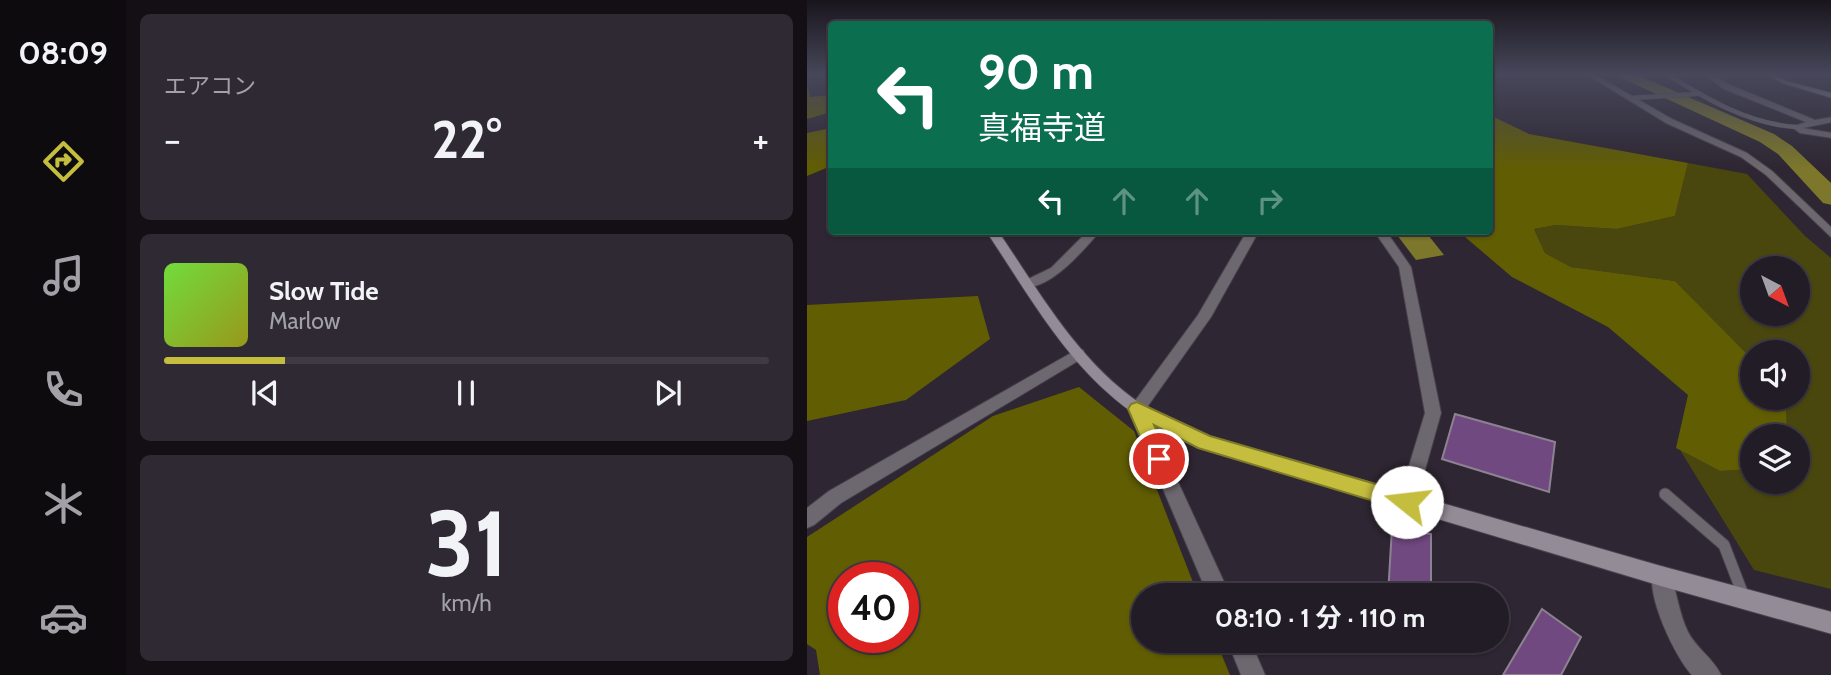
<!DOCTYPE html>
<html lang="ja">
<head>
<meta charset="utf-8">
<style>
	body { margin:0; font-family:Cabin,"Noto Sans JP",sans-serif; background:#2e2932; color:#f1f3f6; height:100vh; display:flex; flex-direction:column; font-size:26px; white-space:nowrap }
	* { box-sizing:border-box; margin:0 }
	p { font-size:23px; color:#a2a1a7 }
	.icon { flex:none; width:38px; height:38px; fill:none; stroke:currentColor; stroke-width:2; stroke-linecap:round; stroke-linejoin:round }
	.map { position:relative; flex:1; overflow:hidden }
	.details { display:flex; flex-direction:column; gap:14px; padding:14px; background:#130f15; width:681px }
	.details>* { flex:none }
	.top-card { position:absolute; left:21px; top:21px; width:665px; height:214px; border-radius:7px; box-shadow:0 2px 5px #0004,0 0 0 2px #3f3a43; background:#0b6e4f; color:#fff; overflow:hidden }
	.needle { width:46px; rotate:139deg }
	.fabs { position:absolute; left:933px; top:256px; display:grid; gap:14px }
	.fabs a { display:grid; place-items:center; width:70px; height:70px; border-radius:50%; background:#221c26; box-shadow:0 2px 5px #0004,0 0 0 2px #3f3a43; font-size:35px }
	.speed { position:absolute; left:21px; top:562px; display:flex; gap:14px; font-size:35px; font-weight:700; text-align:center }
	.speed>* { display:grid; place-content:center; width:91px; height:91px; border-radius:50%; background:#221c26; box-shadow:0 2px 5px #0004,0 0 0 2px #3f3a43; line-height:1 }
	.speed .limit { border:10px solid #d22; background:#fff; color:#111 }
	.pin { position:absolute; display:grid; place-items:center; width:60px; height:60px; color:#fff; margin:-30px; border:4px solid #fff; border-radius:50%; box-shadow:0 2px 7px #0007 }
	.me { position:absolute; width:77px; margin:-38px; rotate:286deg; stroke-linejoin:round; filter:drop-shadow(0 0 5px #0008) }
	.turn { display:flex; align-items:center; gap:24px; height:147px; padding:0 35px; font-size:32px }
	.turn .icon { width:91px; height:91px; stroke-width:2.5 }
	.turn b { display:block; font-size:49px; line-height:60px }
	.lanes { display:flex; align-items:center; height:66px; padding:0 35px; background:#0003; justify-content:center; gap:35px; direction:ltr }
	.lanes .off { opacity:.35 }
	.big { font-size:52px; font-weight:700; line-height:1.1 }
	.details .widget { flex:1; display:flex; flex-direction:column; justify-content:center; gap:10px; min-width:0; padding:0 24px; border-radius:10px; background:#2e2932 }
	.details .dial { align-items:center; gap:0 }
	.dial b { font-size:91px; line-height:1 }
	.song { display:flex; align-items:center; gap:21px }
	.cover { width:84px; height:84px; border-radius:10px; background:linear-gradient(135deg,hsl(100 70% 55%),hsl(60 70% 35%)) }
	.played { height:7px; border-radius:4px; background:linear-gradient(90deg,#c4bd3e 20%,#3f3a43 20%) }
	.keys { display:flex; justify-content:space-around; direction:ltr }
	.heat { display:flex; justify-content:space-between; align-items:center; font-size:38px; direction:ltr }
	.trip { position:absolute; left:324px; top:583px; width:378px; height:70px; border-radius:35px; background:#221c26; box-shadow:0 2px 5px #0004,0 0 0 2px #3f3a43; font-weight:700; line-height:70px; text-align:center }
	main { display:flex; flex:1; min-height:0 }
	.menu { display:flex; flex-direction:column; width:126px; justify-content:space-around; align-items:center; background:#0e0b0f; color:#a2a1a7 }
	.menu .icon { width:49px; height:49px }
	.menu .current { color:#c4bd3e }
	.menu b { font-size:32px; color:#f1f3f6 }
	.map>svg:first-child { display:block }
</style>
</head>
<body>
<main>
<nav class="menu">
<b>08:09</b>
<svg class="icon current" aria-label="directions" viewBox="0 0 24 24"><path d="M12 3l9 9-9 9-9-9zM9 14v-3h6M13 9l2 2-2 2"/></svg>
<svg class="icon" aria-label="music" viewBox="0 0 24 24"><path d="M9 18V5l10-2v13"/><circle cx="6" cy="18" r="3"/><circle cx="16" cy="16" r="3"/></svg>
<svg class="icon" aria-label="phone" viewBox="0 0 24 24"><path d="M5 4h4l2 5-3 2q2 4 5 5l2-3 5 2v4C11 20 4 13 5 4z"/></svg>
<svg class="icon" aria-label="climate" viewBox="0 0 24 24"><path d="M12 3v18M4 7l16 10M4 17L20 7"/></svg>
<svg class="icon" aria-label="car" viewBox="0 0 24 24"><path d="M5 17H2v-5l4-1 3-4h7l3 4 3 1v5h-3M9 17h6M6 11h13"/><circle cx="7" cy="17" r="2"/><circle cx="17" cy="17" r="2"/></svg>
</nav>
<section class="details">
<div class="widget"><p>エアコン</p>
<div class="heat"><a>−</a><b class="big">22°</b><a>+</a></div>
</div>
<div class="widget">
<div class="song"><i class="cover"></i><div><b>Slow Tide</b><p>Marlow</p></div></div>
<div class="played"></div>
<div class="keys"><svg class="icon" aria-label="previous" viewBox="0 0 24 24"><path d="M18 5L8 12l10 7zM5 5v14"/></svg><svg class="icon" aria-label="pause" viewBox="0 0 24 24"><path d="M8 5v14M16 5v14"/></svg><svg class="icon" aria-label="next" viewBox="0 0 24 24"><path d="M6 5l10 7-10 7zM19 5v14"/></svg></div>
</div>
<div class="widget dial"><b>31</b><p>km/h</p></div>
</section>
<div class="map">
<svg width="1025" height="675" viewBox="0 0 1025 675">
	<rect width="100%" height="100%" fill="#2e2632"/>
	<path fill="#4a470e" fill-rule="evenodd" d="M881,163L940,174L998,236L1024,258V589L947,570L873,450L913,471L945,469V481H990V436H980L979,397H990V352H945V359L868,281L764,267L738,253L727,229L749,225L810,229L868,216ZM945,268H990V313H945Z"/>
	<g fill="#615d03" fill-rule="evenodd">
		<polygon points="0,83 3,97 24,95 24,112 0,119"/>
		<polygon points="683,115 722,134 881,163 868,216 810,229 749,225 727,229 738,253 764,267 868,281 945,359 945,397 979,397 980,436 945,436 945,469 913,471 869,448 881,395 801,327 705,277 651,231 682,231"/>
		<polygon points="24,128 24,166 0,176 0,133"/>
		<polygon points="171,296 183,339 99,400 0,421 0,305"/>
		<path d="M272,387L327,431L391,595H336V640L409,641L423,675H13L9,650L0,644V537L186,416ZM37,578H96V637H37Z"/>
	</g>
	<polygon fill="#7c772a" points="587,231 618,231 637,255 609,260"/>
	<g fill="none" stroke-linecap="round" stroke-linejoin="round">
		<polygon fill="#7c772a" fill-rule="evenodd" points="806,74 828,74 967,134 985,146 1025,184 1025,205 1016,203 971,154 953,142"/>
	</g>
	<g fill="#714981" stroke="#8c8291" stroke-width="2">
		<polygon points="648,414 748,442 742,492 635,459"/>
		<polygon points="585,528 624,534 624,595 581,595"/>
		<polygon points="735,609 774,637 754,675 696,675"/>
	</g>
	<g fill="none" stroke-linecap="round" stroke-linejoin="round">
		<defs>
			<g id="lane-far1">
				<path d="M860,74C899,99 942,124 989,127"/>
				<polyline points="824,98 889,94"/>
			</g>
			<polyline id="lane" points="858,494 917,545 937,597"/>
			<g id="street">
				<polygon points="779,74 787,74 865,119 940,153 965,171 1025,228 1025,238 959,175 934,157 859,123"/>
				<polygon points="897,74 905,74 923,85 1008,120 1025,117 1025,122 996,128 1025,133 1025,138 993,133 985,127 999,122 917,89"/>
				<path d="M281,231H293C277,250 243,290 217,287L215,284L217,281L244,268Z"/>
				<polygon points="440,231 452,231 404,317 338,410 423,595 401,595 322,409 391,315"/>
				<polygon points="567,231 579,231 604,267 634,413 609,502 607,508 600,510 593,508 591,502 618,413 592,267"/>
				<polygon points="271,349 276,350 278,354 276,358 34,503 7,525 0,528 0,508 22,491"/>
				<path d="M854,566L861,569C870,589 871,612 881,632C889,648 907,659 914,675H885C868,657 837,592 847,569Z"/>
				<polygon points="420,640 443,640 458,675 434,675"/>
			</g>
			<g id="secondary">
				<polygon points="960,74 968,74 979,81 1025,93 1025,98 975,83"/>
				<path d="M179,231H191C233,293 271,361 334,404C355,418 379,426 402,436L854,566L1025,612V634L854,586L398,449C285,411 241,324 179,231Z"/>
			</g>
		</defs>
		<use href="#lane-far1" stroke="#49424d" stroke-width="5"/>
		<use href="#lane" stroke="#49424d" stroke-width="13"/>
		<use href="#street" stroke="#49424d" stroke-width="2"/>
		<use href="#secondary" stroke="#49424d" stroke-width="2"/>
		<use href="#lane-far1" stroke="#6d686f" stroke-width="4.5"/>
		<use href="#lane" stroke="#6d686f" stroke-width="11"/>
		<use href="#street" fill="#6d686f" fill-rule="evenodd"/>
		<use href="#secondary" fill="#938b96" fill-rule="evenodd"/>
	</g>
	<linearGradient id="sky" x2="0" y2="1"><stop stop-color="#19151c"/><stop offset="0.44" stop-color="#46475a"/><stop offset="1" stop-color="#46475a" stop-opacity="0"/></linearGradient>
	<rect width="1025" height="169" fill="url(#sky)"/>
	<polygon fill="#c4bd3e" stroke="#7f7b28" stroke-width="2" points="330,402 403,436 600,493 607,495 610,502 607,508 600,511 391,448 347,425 362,459 359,464 352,467 345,464 321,409 324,404"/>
</svg>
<div class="fabs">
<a><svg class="needle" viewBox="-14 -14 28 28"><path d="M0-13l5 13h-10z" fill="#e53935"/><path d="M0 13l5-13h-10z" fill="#a2a1a7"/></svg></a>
<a><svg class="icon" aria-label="sound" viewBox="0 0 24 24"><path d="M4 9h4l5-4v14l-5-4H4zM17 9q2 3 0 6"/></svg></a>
<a><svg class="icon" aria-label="layers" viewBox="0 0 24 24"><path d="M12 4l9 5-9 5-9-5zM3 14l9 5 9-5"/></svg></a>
</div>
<div class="speed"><div class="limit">40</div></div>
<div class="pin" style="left:352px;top:459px;background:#d93025"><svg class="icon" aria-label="arrive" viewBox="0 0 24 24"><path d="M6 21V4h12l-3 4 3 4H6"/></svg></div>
<svg class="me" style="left:600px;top:502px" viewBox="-20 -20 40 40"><circle r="19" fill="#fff"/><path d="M0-13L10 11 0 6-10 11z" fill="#c4bd3e"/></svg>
<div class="trip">08:10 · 1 分 · 110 m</div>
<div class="top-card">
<div class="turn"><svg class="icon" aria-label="left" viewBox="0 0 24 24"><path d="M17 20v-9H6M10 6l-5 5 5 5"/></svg><div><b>90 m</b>真福寺道</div></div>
<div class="lanes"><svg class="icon" aria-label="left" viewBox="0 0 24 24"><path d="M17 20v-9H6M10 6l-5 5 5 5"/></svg><svg class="icon off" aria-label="ahead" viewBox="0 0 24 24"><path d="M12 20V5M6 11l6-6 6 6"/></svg><svg class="icon off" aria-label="ahead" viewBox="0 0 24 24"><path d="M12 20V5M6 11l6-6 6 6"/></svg><svg class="icon off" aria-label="right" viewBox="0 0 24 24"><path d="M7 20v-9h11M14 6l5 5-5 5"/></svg></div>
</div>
</div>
</main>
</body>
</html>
